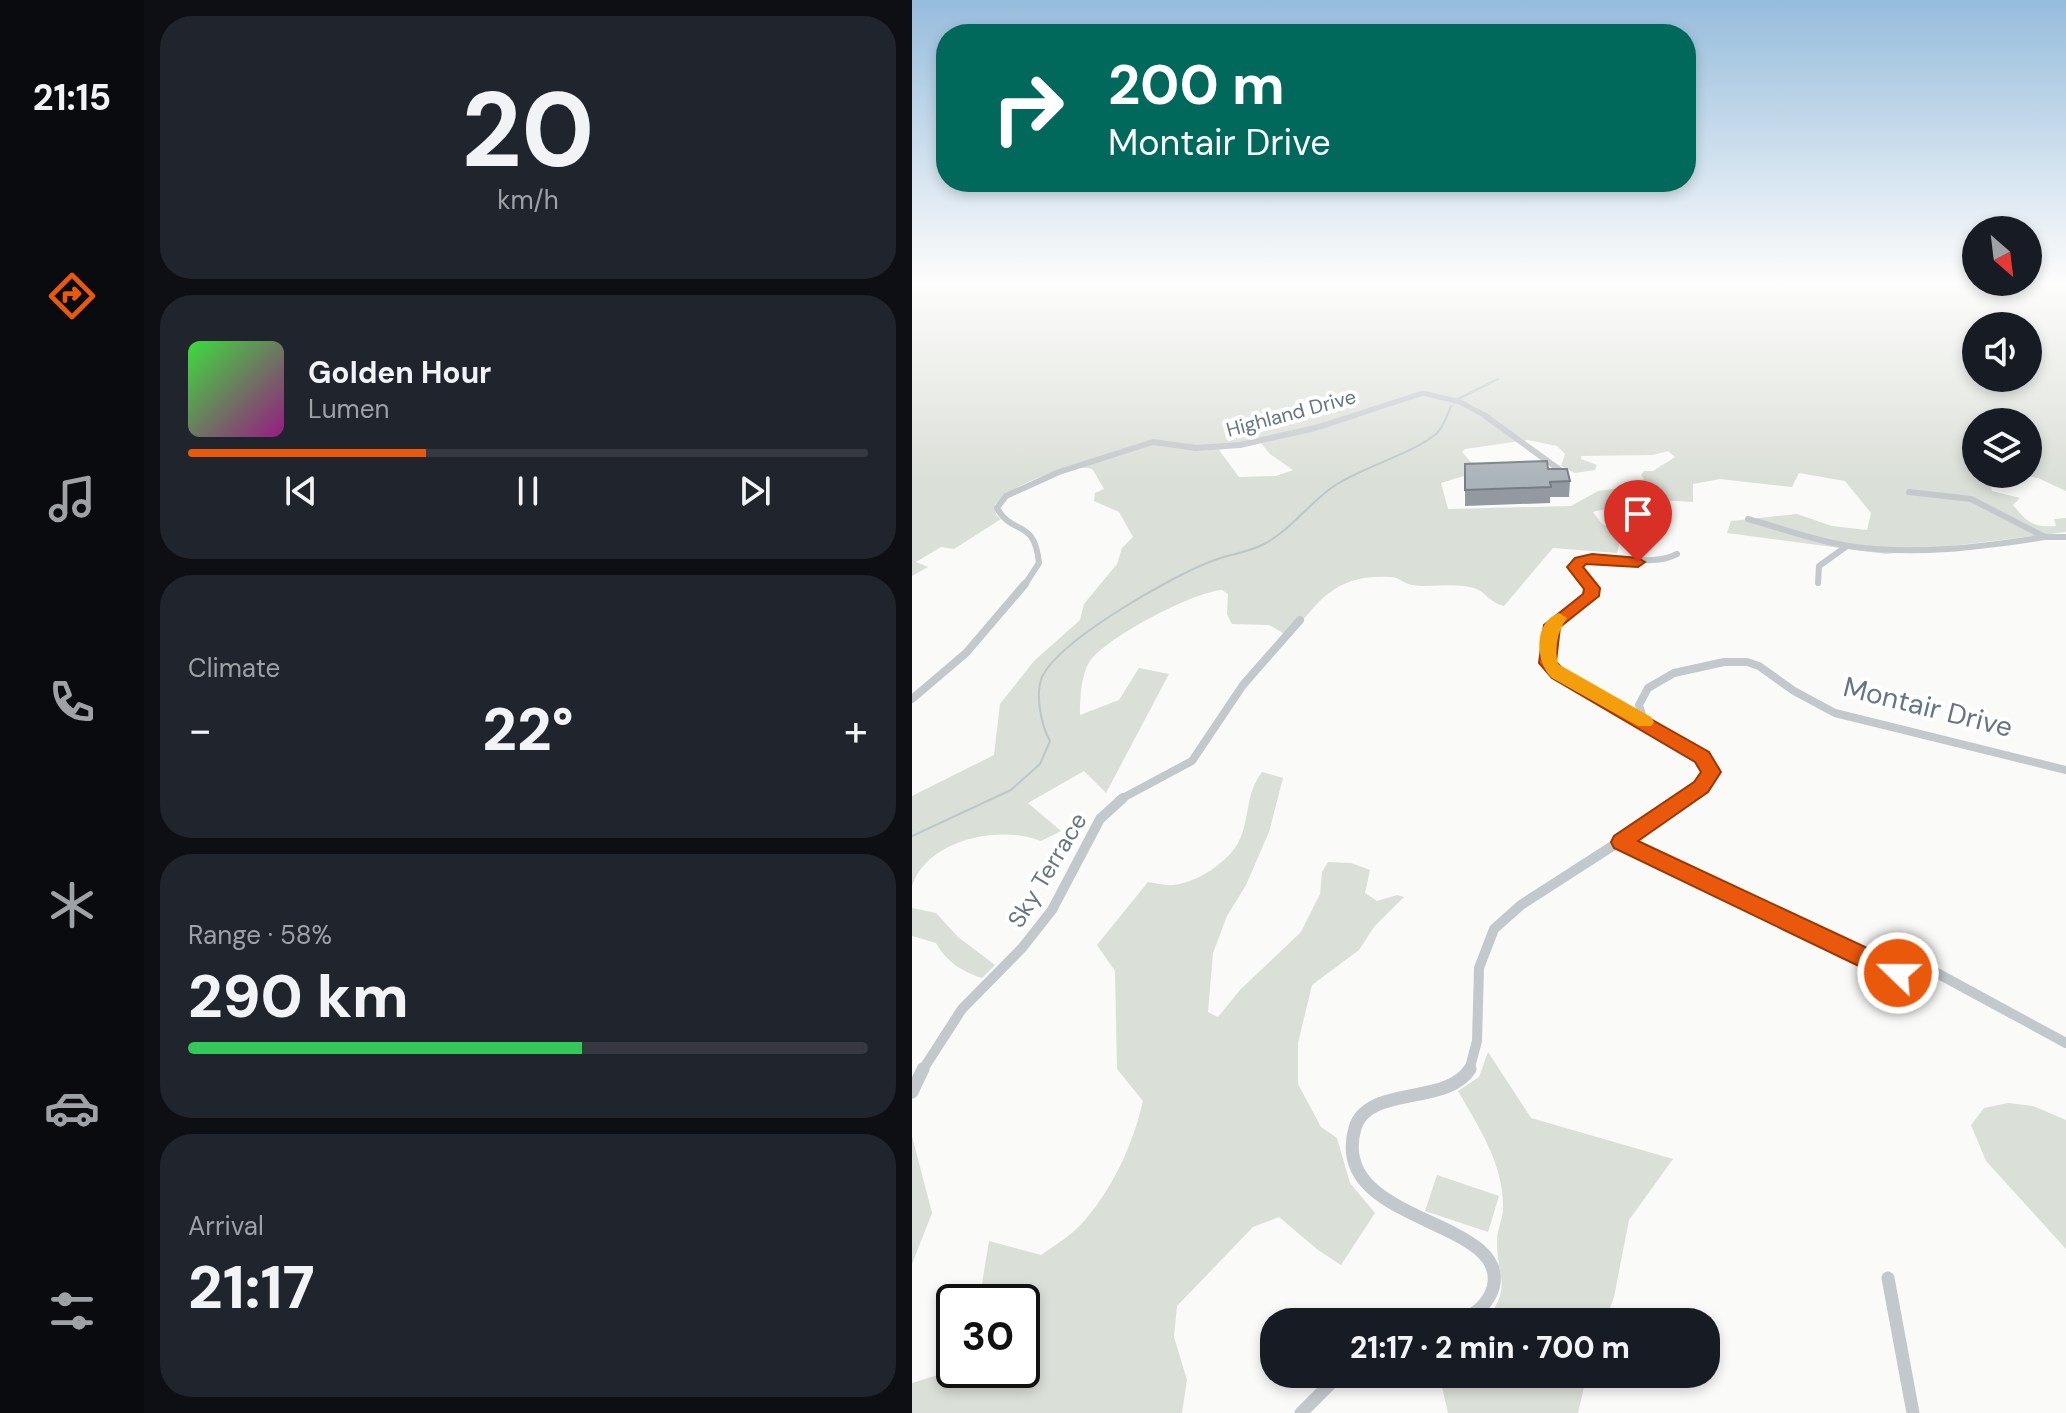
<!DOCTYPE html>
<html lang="en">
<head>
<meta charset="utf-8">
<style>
	body { margin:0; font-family:"DM Sans",sans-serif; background:#20242c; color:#f1f3f6; height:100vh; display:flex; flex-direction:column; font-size:30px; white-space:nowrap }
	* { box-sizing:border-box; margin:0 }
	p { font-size:26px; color:#9ea1a6 }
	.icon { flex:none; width:44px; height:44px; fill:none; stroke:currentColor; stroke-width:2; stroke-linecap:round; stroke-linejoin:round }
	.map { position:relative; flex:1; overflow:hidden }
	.side { display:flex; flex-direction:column; gap:16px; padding:16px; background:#0d0f14; width:768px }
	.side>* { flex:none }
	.hud { position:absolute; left:24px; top:24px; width:760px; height:168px; border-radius:32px; box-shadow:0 4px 12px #0003; background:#00695c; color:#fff; overflow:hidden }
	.needle { width:52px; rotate:152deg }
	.tools { position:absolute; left:1050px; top:216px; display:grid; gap:16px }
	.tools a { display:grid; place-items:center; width:80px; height:80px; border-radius:50%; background:#171b24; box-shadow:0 4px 12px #0003; font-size:40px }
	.speed { position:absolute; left:24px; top:1284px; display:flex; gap:16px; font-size:40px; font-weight:700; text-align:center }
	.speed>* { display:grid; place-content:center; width:104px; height:104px; border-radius:50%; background:#171b24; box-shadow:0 4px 12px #0003; line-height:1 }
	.speed .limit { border:4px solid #111; border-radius:12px; background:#fff; color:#111 }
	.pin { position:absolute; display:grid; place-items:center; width:68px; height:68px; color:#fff; margin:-82px -34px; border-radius:50% 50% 50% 0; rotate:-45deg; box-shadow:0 0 8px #0007 }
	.pin .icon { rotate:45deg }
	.me { position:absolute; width:88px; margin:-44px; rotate:292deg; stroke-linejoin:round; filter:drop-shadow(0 0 6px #0008) }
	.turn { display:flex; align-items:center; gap:28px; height:168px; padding:0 40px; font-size:36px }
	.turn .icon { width:104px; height:104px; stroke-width:2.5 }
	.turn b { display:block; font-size:56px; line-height:68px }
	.big { font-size:60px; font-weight:800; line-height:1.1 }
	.side .widget { flex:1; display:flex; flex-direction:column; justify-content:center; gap:12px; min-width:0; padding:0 28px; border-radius:32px; background:#20242c }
	.side .dial { align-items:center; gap:0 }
	.dial b { font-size:104px; line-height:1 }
	.song { display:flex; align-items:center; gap:24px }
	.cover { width:96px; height:96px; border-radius:12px; background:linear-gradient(135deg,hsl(120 70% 55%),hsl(310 70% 35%)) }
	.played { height:8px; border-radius:4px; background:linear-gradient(90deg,#ea580c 35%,#363941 35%) }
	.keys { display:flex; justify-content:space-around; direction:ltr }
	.heat { display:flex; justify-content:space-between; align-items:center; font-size:44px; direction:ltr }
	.charge { height:12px; border-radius:6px; background:linear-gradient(90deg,#34c759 58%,#363941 0) }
	.trip { position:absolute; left:348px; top:1308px; width:460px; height:80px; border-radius:32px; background:#171b24; box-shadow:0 4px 12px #0003; font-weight:800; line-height:80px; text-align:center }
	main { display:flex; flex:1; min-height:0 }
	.menu { display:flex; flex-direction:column; width:144px; justify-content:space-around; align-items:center; background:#090b0e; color:#9ea1a6 }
	.menu .icon { width:56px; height:56px }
	.menu .on { color:#ea580c }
	.menu b { font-size:36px; color:#f1f3f6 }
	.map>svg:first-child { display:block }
</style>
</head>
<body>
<main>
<nav class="menu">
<b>21:15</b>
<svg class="icon on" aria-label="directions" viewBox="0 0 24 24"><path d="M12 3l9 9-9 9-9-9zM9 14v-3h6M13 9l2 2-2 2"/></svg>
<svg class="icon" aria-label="music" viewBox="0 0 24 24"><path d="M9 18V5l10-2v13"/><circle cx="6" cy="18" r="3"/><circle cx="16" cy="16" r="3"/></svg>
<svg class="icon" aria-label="phone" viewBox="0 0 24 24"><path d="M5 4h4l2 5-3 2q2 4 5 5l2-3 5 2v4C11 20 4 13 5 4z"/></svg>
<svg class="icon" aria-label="climate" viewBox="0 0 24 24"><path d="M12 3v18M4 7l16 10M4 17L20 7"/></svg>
<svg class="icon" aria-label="car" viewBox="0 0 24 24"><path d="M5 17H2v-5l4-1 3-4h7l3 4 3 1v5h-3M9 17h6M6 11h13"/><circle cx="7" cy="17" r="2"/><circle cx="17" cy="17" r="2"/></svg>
<svg class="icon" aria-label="filters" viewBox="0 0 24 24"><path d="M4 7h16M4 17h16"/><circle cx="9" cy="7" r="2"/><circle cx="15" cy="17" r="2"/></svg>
</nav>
<section class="side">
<div class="widget dial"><b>20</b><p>km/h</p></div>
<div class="widget">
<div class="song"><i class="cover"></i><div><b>Golden Hour</b><p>Lumen</p></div></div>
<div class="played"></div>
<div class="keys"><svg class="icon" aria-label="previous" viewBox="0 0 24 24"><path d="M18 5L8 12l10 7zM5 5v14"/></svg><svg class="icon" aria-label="pause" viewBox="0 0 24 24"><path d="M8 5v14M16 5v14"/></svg><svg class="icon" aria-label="next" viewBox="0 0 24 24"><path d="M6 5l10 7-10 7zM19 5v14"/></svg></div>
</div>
<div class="widget"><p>Climate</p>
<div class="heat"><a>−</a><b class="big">22°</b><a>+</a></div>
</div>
<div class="widget"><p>Range · 58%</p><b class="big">290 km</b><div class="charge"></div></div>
<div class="widget"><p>Arrival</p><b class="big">21:17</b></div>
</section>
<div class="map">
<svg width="1154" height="1413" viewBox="0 0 1154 1413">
	<rect width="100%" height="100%" fill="#fafaf8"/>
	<g fill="#dadfd7" fill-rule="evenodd">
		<path d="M0,283H1154V491L1126,478L1101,474H1116V422H1064V474H1095L1077,478L1080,491L1108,498L1101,505C1115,522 1121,528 1144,526L1142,519L1154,518V532L974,554L815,533L819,521L885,514L920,526L955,530L959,513L933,481L887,473L880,487L808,479L781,484V502L749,500L747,507C723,509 704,505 681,512L690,524L705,530L709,538L705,553L641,548L592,606C578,603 574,592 562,588C541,582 521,588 500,585C492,584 487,577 478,577C425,574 407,599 378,637L357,625L320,624L315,614L316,594L310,590C281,592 195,637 178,661C169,674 168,699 168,715L207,700L227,668L257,674L194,793L172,771L116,803L149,831L129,841C88,824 14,840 0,886V796L82,755L88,704L122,661L168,620L172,604L205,564L210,548L221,537L207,512L182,501L183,493L192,489L181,470C161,459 95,487 83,505L84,515L89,519L42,549L29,547L4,562L16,567L0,576ZM1064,326H1116V378H1064ZM616,440L645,446L653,454L649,466L663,473L683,470L685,465L669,459V456L741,455L756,451L763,457L741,471H732L729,475L732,479L714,487L686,491L659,506L536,509L529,483L552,476L584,473L588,467L559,462L550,452L553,449ZM348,442L358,454L381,470L364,476L327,477L307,450Z"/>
		<path d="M350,772L371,778L357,832L334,885L315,916L301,953L296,1012L306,1017L328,990L389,932L408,894L410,872L416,862L439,863L458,870L453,893L465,901L485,895L492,897L462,927L447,950L400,985L386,1043V1084L409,1127L425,1138L438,1183L463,1213L429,1265L406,1250L367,1217L341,1227L265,1306L262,1337L275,1380L270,1413H0V1383L26,1375L42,1354V1370H110V1302H67L77,1241L129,1255C143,1245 162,1234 173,1220C202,1186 221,1144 231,1101L205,1069L203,971L185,945L236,882C244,883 253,886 261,885C284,883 317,862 327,841C339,816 332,797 350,772Z"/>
		<path d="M0,908L24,913L46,937L83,965L70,978C49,971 35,962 24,943L0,936Z"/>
		<path d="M576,1052L619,1118L761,1159L717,1220L702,1297L693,1322H573C601,1285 585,1280 585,1241C585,1229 592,1217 591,1205C591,1163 566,1126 546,1091L567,1077Z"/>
		<polygon points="1096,1103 1121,1106 1154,1120 1154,1249 1074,1161 1059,1125 1072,1108"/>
		<polygon points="0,1136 20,1213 0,1264"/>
		<polygon points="525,1175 587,1196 576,1232 513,1211"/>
		<polygon points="527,1374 675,1374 666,1413 536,1413"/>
	</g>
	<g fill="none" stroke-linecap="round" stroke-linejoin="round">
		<g stroke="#bbc7cb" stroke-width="2">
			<polyline points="546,399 586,379"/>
			<path d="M0,836L99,790L128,764L138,741C129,725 123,695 130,677C147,640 260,576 300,561C317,554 335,553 352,544C379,530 397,503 422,486C452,466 501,454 525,433C532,426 535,415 539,406"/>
		</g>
		<polyline stroke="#c3c8cc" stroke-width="5" points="437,417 511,393 548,402 576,417"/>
		<g stroke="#c3c8cc" stroke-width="6">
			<polyline points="572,415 648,470"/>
			<polyline points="997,492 1059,499 1133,537 1154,537"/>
			<path d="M836,519C869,528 903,541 937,546C1003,556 1068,547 1133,537"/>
			<polyline points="906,583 907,566 935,546"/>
			<path d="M112,586L127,563C122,517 101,537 85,508L94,496L147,472L241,442L284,448L328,445L403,428L444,415"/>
			<path d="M678,586L663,567C693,545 732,571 765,554"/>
		</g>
		<g stroke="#c3c8cc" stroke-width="8">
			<polyline points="676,584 680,588 679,596 640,625 635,663 646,674 790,757 799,772 796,780 772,800"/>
			<polyline points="0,699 54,653 113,584"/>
			<polyline points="732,721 727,705 736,688 762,673 812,662 835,662 847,666 882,691 923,713 1154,770"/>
			<polyline points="207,800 280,761 331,685 388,620"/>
		</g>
		<g stroke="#c3c8cc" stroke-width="10">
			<polyline points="709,842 956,962 986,973 1023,972 1154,1043"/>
			<polyline points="10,1071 50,1009 110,948 140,910 188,819 211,798"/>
			<polyline points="557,1071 565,1041 567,968 582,929 609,905 775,798"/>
		</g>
		<g stroke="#c3c8cc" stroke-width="13">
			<polyline points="0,1092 11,1069"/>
			<polyline points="976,1278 1001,1413"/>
			<path d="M547,1322C562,1315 576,1305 581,1288C600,1217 415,1225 443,1128C455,1085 535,1106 558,1069"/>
			<polyline points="389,1413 428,1374"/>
		</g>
	</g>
	<polygon fill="#929a9f" points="553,464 636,469 658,481 657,497 638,497 638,503 553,506"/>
	<polygon fill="#aab3b9" stroke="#777d82" stroke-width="2" points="635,461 636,469 655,469 658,481 638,482 639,487 553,490 553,464"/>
	<linearGradient id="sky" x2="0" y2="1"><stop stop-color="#96bcdc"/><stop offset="0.59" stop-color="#fdfdfc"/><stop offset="1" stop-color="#fdfdfc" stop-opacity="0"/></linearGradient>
	<rect width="1154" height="480" fill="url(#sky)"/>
	<polygon fill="#ea580c" stroke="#983908" stroke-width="2" points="680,554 726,558 733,562 726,567 674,564 671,567 688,588 687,596 648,627 644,662 652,670 797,752 809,772 796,792 726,841 994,966 998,973 994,981 986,984 978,981 702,848 699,842 702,836 782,782 789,772 783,762 640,678 627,663 632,625 671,594 672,589 655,567 663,558"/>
	<path fill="#f59e0b" d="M647,613L655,618C645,632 642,648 646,664L739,717L742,722L739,726H726L640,678C623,662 621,622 647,613Z"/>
	<g text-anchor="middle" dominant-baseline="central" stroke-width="8" stroke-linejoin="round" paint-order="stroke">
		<g font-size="20" fill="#657683" stroke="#fff">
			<text transform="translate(379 413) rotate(-15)">Highland Drive</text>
		</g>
		<g font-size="24" fill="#657683" stroke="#fff">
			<text transform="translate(135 870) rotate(-59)">Sky Terrace</text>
		</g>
		<g font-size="28" fill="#657683" stroke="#fff">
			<text transform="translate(1016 707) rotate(14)">Montair Drive</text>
		</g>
	</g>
</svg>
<div class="tools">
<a><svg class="needle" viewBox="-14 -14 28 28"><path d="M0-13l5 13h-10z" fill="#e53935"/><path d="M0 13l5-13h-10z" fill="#9ea1a6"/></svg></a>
<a><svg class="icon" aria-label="sound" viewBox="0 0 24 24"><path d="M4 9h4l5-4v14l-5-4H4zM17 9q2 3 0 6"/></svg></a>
<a><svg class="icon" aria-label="layers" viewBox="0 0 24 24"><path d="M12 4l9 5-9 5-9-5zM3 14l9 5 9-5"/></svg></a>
</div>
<div class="speed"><div class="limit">30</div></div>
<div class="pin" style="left:726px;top:562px;background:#d93025"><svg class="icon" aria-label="arrive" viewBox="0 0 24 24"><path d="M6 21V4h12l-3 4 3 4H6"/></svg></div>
<svg class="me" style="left:986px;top:973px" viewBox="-20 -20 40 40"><circle r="17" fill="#ea580c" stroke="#fff" stroke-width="3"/><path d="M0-11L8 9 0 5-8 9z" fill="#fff"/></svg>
<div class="trip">21:17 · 2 min · 700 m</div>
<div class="hud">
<div class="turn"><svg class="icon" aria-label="right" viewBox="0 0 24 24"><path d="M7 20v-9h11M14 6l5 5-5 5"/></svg><div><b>200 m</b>Montair Drive</div></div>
</div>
</div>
</main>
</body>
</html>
